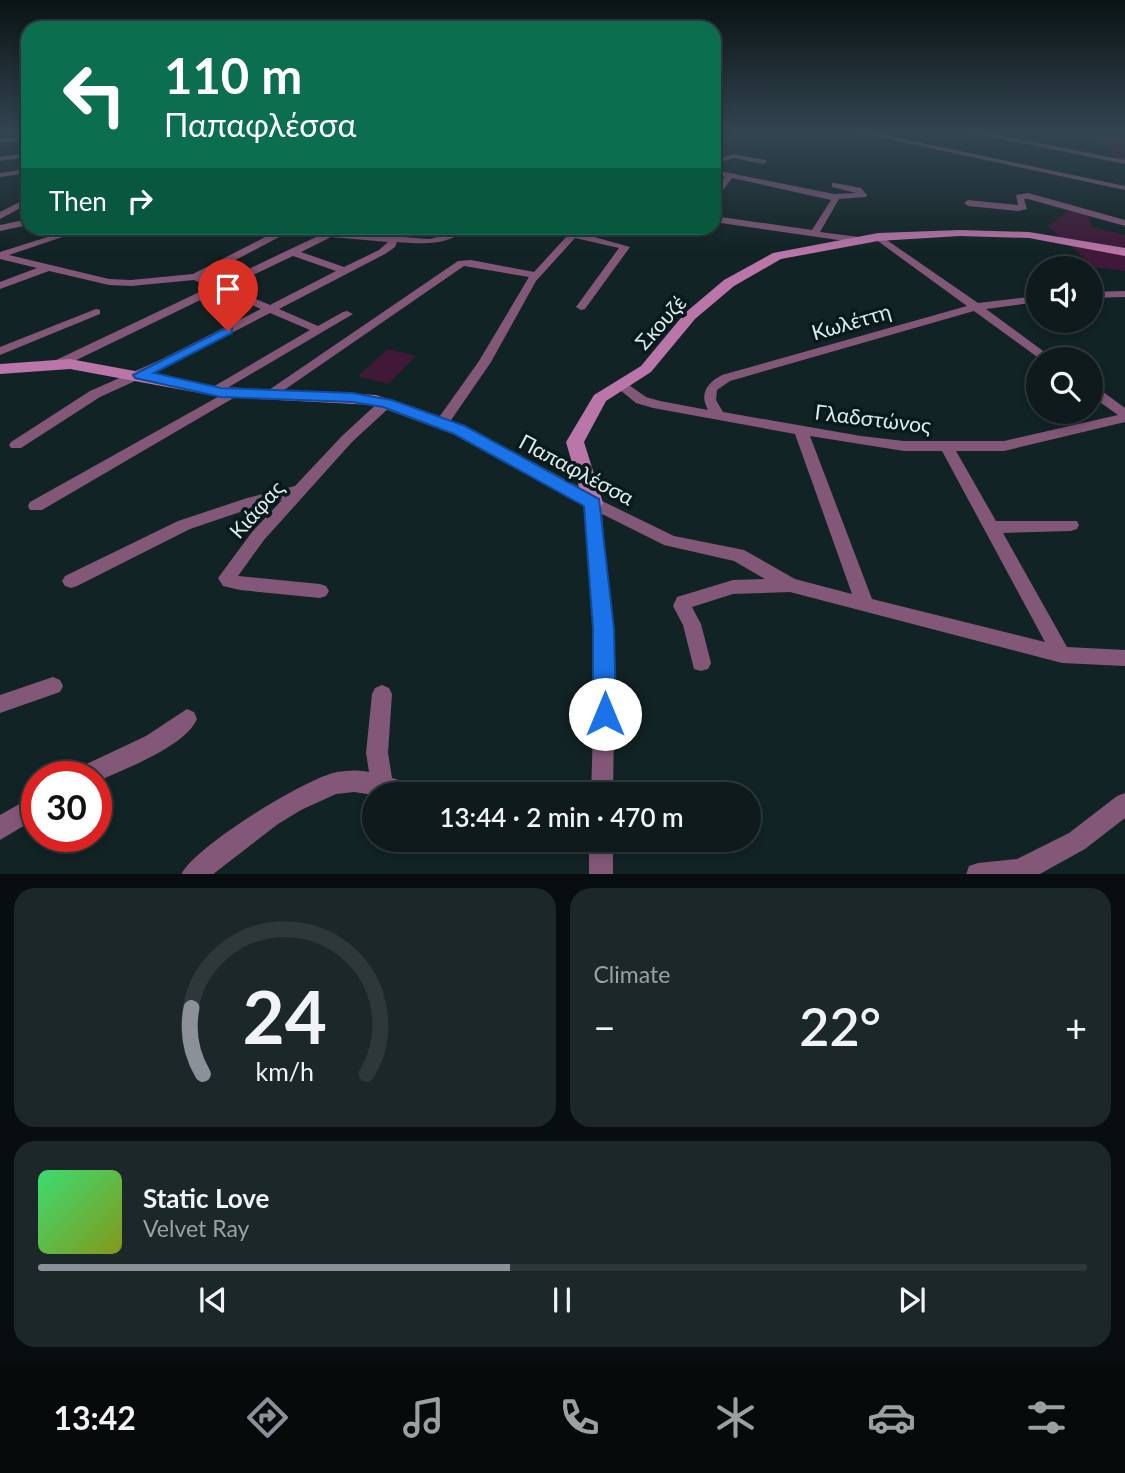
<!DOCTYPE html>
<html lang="en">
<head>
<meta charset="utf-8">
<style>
	body { margin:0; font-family:Lato,sans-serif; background:#1c2729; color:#f1f3f6; height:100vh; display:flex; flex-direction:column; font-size:26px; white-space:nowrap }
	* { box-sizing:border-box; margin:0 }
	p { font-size:23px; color:#9ba1a3 }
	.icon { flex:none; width:38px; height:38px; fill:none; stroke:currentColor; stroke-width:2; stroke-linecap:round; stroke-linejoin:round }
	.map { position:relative; height:874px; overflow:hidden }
	.side { display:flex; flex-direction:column; gap:14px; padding:14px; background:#080e0f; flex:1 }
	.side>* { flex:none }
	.top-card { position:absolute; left:21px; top:21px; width:700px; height:214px; border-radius:21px; box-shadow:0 4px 10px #0003,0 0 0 2px #2e383b; background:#0b6e4f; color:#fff; overflow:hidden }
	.controls { position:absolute; left:1026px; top:256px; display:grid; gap:14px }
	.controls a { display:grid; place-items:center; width:77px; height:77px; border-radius:50%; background:#0e1a1c; box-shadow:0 4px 10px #0003,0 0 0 2px #2e383b; font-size:35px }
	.speed { position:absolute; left:21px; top:761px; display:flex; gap:14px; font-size:35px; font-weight:700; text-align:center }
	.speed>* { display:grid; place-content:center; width:91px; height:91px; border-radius:50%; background:#0e1a1c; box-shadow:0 4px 10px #0003,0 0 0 2px #2e383b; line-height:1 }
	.speed .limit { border:10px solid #d22; background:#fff; color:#111 }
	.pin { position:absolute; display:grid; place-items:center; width:60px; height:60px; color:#fff; margin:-72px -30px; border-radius:50% 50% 50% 0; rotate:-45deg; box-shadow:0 0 7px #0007 }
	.pin .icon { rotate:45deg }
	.me { position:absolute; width:77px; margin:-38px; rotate:0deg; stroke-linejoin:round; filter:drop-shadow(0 0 5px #0008) }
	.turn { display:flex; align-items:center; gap:24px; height:147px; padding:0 28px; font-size:32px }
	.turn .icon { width:91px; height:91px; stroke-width:2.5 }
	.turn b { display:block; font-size:49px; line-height:60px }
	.then { display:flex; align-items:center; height:66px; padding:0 28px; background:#0003; gap:14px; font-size:26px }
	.big { font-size:52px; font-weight:600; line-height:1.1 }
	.side .card { flex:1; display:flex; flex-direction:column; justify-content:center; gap:10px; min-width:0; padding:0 24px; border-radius:21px; background:#1c2729 }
	.side .dial { align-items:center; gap:0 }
	.dial svg { height:182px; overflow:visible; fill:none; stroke:#2e383b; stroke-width:7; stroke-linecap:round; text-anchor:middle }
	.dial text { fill:#f1f3f6; stroke:none }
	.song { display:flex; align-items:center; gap:21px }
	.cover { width:84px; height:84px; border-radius:10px; background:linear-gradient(135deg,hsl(140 70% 55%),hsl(70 70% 35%)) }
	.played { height:7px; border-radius:4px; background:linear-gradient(90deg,#8c9099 45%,#2e383b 45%) }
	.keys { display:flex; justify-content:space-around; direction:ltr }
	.heat { display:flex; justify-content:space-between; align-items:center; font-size:38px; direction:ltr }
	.side .tiles { flex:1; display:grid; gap:14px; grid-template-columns:1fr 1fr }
	.card:last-child { grid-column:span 2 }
	.trip { position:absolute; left:362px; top:782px; width:399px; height:70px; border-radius:35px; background:#0e1a1c; box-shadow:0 4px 10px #0003,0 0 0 2px #2e383b; font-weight:600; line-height:70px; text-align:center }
	.menu { display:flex; height:112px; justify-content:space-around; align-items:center; background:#060a0b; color:#9ba1a3 }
	.menu .icon { width:49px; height:49px }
	.menu .on { color:#8c9099 }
	.menu b { font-size:32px; color:#f1f3f6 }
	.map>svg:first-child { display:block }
</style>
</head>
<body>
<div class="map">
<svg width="1125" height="875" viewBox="0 0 1125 875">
	<rect width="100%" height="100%" fill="#122325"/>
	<g fill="#3f1937">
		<polygon points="1095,131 1125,131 1125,164 1088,135"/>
		<polygon points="1070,210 1087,214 1092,227 1125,235 1125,271 1094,267 1048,226"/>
		<polygon points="388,349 416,356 388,384 358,376"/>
	</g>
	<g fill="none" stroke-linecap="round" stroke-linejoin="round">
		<g fill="#825777" fill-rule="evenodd">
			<polygon points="851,131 865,131 1125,186 1125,190"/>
			<polygon points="961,131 976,131 1125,160 1125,164"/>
			<polygon points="28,135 28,139 0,143 0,139"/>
			<polygon points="28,153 28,157 0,161 0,157"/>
			<polygon points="734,154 766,160 767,162 763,164 734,158 714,164 714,160"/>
			<polygon points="28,169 28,173 0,177 0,173"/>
			<polygon points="714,170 834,194 856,193 832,187 832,183 835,183 861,188 867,195 866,197 839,199 820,232 859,237 864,240 859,243 714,222 714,216 812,230 831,200 732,178 717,198 714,199 714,190 725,177 714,174"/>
			<polygon points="1028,193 1125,220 1125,226 1028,199 1024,199 1027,209 1018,211 968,206 964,203 968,200 1018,205 1016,195"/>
			<polygon points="28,198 28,204 0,219 0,212"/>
			<polygon points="28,219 28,225 0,231 0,225"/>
			<path d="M76,228H89L9,255L109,279L131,280L193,274L283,228L429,239C443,237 455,227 469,228C447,246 424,244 397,242L395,247L385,254L279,309L318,326L343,312L347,311L353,314L217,394L212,395L206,391L310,330L270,313L168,366L100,397L21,448H11L9,445L11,442L90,391L160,360L261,309L219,291L62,367H54L52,364L54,361L210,287L194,280L131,286L109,285L49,271L0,289V282L37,268L0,259V252ZM285,234L318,236L219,283L203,277ZM331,237L388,242L379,250L344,267L301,252ZM293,256L336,271L270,305L228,287Z"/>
			<polygon points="543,228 573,231 630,247 585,309 581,310 576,307 619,248 575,238 536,281 491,362 447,426 437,426 435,423 479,361 529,277 464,266 274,397 264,397 263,394 458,261 471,260 534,272 567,236 544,230"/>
			<path d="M878,234L978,303L1038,296V302L986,309L1054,359H1040L974,311L730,381L717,390L716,400L723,412L861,436L904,441H1004L1118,415L1090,395V385L1095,386L1125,408V422L1004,451H956L996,521H1077L1079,525L1077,529L1071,531L1003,533L1067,647L1125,650V666L1062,663L790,592L733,594L692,607L701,624L711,663L708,669L701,671L694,669L683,625L673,606L677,597L733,580L765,579L734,561L664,545L602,514L615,665L613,794H591L595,665L585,503L588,499H598L674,536L744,550L795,579L852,594L795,434L653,408L636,403L615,386L616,383H626L646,397L660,401L708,410C699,394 707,383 722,375L967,306L875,239L873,237ZM810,436L904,451H942L1045,642L872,599Z"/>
			<polygon points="1125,291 1125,297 1090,298 1090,292"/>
			<polygon points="96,309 100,310 100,314 0,355 0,347"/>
			<polygon points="232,389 237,390 238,393 237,396 42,510 30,510 28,506 30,502"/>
			<polygon points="386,399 391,400 393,403 391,406 352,442 264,540 238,576 320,584 326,586 329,591 326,596 320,598 240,590 223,586 218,578 252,532 282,500 255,507 190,529 77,586 71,588 65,586 62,581 65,576 178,521 247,498 295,486 342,436 381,400"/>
			<polygon points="53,677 60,680 63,686 60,692 0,713 0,695"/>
			<path d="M382,685L389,688L392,694L388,753L392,778L420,786L423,794L374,795L354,792L336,794L301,810L278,824L212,875H181C193,847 306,778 337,772C348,770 359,770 369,772L366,753L372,694L375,688Z"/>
			<path d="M187,709L194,712L197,719C185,747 124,769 96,782V777H73L76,769L146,736Z"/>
			<polygon points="1125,793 1125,818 1085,849 1038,875 966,875 969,866 978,863 1017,859 1069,833 1117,796"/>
			<polygon points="37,794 37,818 0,840 0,815"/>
			<rect x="589" y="840" width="24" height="35"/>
		</g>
		<polygon fill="#ba75a9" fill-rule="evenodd" points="960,230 1029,232 1125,248 1125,256 1029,238 960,236 878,241 781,259 734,286 695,319 651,372 606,401 584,442 603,503 600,508 593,510 453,434 374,405 221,397 70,369 0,374 0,364 70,359 221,387 376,395 465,426 579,487 566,442 594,395 641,366 685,313 724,280 773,253 878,233"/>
	</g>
	<linearGradient id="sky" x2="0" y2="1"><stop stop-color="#0a1314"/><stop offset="0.52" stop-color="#334551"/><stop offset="1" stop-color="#334551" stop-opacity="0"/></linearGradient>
	<rect width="1125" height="254" fill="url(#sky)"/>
	<polygon fill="#1a73e8" stroke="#114b97" stroke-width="2" points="228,327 232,328 232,333 154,373 221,388 352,393 392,400 465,426 599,499 614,629 616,714 613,722 605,725 596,722 593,714 593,629 584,506 454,434 383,407 352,402 221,397 135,378 133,375"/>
	<g text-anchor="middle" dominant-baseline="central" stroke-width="7" stroke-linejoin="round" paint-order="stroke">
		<g font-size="21" fill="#e0ebec" stroke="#081a1b">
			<text transform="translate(851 321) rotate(-16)">Κωλέττη</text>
			<text transform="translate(660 322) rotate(-48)">Σκουζέ</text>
			<text transform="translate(873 418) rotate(7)">Γλαδστώνος</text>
			<text transform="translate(577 469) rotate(28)">Παπαφλέσσα</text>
			<text transform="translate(256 509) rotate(-48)">Κιάφας</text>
		</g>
	</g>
</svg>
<div class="controls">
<a><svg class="icon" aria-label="sound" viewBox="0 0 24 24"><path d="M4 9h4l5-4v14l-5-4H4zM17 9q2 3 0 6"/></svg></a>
<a><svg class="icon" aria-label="search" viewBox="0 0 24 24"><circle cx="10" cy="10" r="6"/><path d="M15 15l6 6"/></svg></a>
</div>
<div class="speed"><div class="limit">30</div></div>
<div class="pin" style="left:228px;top:331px;background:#d93025"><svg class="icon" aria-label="arrive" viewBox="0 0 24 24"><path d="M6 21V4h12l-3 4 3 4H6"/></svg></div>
<svg class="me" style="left:605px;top:714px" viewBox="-20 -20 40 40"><circle r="19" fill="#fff"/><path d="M0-13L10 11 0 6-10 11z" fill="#1a73e8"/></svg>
<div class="trip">13:44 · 2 min · 470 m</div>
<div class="top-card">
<div class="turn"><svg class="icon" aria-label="left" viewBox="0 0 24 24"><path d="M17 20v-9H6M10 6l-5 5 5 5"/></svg><div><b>110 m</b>Παπαφλέσσα</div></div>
<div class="then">Then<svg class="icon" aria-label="right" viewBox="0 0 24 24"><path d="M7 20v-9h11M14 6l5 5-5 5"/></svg></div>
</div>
</div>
<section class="side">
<div class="tiles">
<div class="card dial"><svg viewBox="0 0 100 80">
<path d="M14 69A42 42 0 1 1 86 69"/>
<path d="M14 69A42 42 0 0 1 9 40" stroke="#8c9099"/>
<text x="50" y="56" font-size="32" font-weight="700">24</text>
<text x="50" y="72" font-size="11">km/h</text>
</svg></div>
<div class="card"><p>Climate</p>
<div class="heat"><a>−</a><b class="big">22°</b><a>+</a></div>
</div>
<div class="card">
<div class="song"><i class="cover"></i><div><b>Static Love</b><p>Velvet Ray</p></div></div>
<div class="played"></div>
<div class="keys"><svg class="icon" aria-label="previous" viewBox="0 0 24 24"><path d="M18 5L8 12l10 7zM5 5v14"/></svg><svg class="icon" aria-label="pause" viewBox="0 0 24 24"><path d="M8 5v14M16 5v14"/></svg><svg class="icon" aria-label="next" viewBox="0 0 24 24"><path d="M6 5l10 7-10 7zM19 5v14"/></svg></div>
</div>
</div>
</section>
<nav class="menu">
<b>13:42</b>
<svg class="icon on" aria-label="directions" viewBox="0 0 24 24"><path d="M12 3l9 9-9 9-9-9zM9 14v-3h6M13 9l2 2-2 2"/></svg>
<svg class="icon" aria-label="music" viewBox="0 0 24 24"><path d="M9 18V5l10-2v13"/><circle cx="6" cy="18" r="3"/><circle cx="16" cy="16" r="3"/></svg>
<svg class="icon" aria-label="phone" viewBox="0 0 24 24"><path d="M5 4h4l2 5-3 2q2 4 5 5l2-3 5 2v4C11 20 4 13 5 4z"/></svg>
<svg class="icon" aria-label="climate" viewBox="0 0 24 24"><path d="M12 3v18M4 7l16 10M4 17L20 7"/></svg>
<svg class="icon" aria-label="car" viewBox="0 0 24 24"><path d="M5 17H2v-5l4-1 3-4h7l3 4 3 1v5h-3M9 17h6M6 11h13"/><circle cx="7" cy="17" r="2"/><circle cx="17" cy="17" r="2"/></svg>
<svg class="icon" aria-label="filters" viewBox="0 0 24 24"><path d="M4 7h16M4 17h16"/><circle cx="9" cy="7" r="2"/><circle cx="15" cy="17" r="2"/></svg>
</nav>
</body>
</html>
